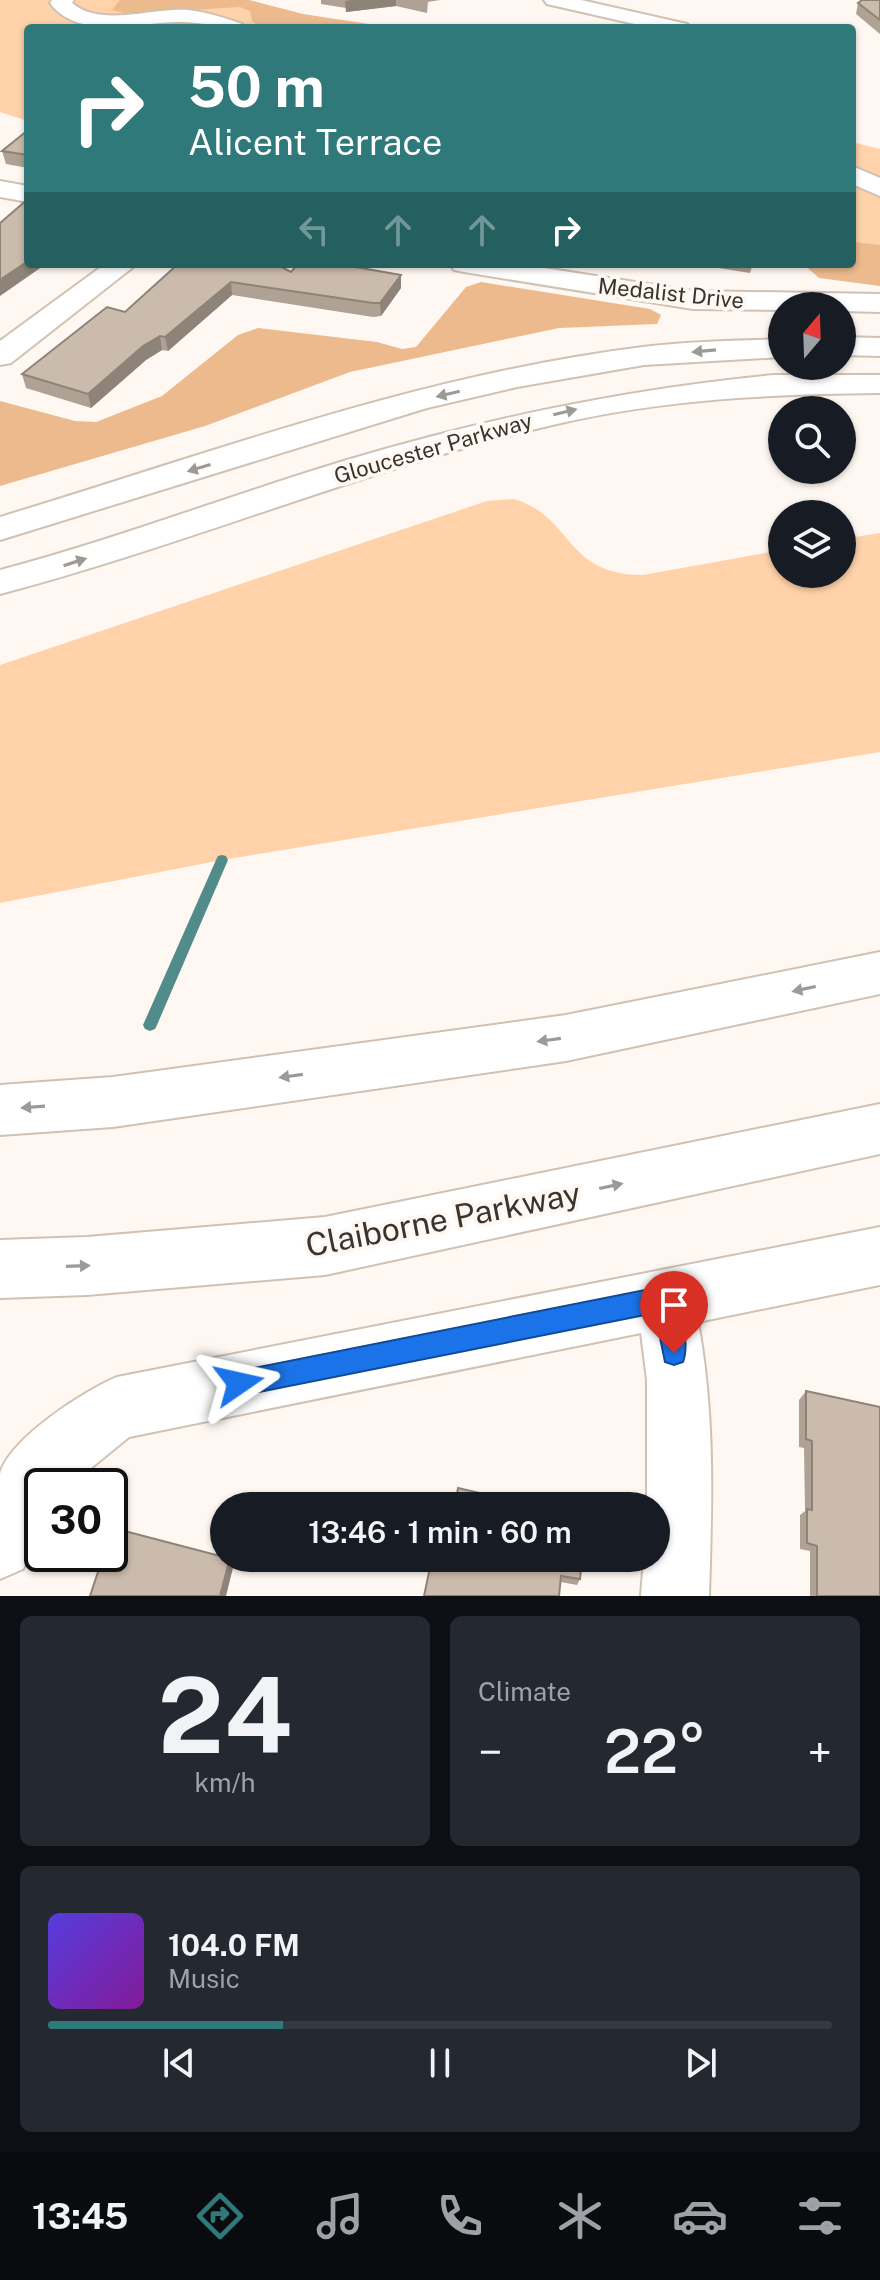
<!DOCTYPE html>
<html lang="en">
<head>
<meta charset="utf-8">
<style>
	body { margin:0; font-family:"Public Sans",sans-serif; background:#242831; color:#f1f3f6; height:100vh; display:flex; flex-direction:column; font-size:30px; white-space:nowrap }
	* { box-sizing:border-box; margin:0 }
	p { font-size:26px; color:#9ea1a6 }
	.icon { flex:none; width:44px; height:44px; fill:none; stroke:currentColor; stroke-width:2; stroke-linecap:round; stroke-linejoin:round }
	.map { position:relative; height:1596px; overflow:hidden }
	.panel { display:flex; flex-direction:column; gap:20px; padding:20px; background:#0d0f14; flex:1 }
	.panel>* { flex:none }
	.banner { position:absolute; left:24px; top:24px; width:832px; height:244px; border-radius:8px; box-shadow:0 2px 6px #0004; background:#2f797a; color:#fff; overflow:hidden }
	.needle { width:52px; rotate:19deg }
	.tools { position:absolute; left:768px; top:292px; display:grid; gap:16px }
	.tools a { display:grid; place-items:center; width:88px; height:88px; border-radius:50%; background:#171b24; box-shadow:0 2px 6px #0004; font-size:40px }
	.speed { position:absolute; left:24px; top:1468px; display:flex; gap:16px; font-size:40px; font-weight:700; text-align:center }
	.speed>* { display:grid; place-content:center; width:104px; height:104px; border-radius:50%; background:#171b24; box-shadow:0 2px 6px #0004; line-height:1 }
	.speed .limit { border:4px solid #111; border-radius:12px; background:#fff; color:#111 }
	.pin { position:absolute; display:grid; place-items:center; width:68px; height:68px; color:#fff; margin:-82px -34px; border-radius:50% 50% 50% 0; rotate:-45deg; box-shadow:0 0 8px #0007 }
	.pin .icon { rotate:45deg }
	.me { position:absolute; width:88px; margin:-44px; rotate:79deg; stroke-linejoin:round; filter:drop-shadow(0 0 6px #0008) }
	.turn { display:flex; align-items:center; gap:28px; height:168px; padding:0 32px; font-size:36px }
	.turn .icon { width:104px; height:104px; stroke-width:2.5 }
	.turn b { display:block; font-size:56px; line-height:68px }
	.lanes { display:flex; align-items:center; height:76px; padding:0 32px; background:#0003; justify-content:center; gap:40px; direction:ltr }
	.lanes .off { opacity:.35 }
	.big { font-size:60px; font-weight:600; line-height:1.1 }
	.panel .widget { flex:1; display:flex; flex-direction:column; justify-content:center; gap:12px; min-width:0; padding:0 28px; border-radius:12px; background:#242831 }
	.panel .dial { align-items:center; gap:0 }
	.dial b { font-size:104px; line-height:1 }
	.song { display:flex; align-items:center; gap:24px }
	.cover { width:96px; height:96px; border-radius:12px; background:linear-gradient(135deg,hsl(250 70% 55%),hsl(290 70% 35%)) }
	.played { height:8px; border-radius:4px; background:linear-gradient(90deg,#2f797a 30%,#363941 30%) }
	.keys { display:flex; justify-content:space-around; direction:ltr }
	.heat { display:flex; justify-content:space-between; align-items:center; font-size:44px; direction:ltr }
	.panel .tiles { flex:1; display:grid; gap:20px; grid-template-columns:1fr 1fr }
	.widget:last-child { grid-column:span 2 }
	.trip { position:absolute; left:210px; top:1492px; width:460px; height:80px; border-radius:40px; background:#171b24; box-shadow:0 2px 6px #0004; font-weight:600; line-height:80px; text-align:center }
	.tab-bar { display:flex; height:128px; justify-content:space-around; align-items:center; background:#090b0e; color:#9ea1a6 }
	.tab-bar .icon { width:56px; height:56px }
	.tab-bar .active { color:#2f797a }
	.tab-bar b { font-size:36px; color:#f1f3f6 }
	.map>svg:first-child { display:block }
</style>
</head>
<body>
<div class="map">
<svg width="880" height="1596" viewBox="0 0 880 1596">
	<rect width="100%" height="100%" fill="#fff8f2"/>
	<g fill="#ffd2a9">
		<polygon points="0,0 200,0 384,28 28,28 28,121 0,112"/>
		<polygon points="852,142 880,149 880,263 852,258"/>
		<path d="M514,499C574,517 564,575 643,575L782,550V574H842V539L880,533V752L222,860L0,903V665L487,501Z"/>
	</g>
	<g fill="#ecba8d">
		<polygon points="120,0 249,0 303,14 395,28 262,28 252,21 250,11 240,7 128,14 112,10"/>
		<polygon points="852,242 880,245 880,286 819,278 803,264 852,264"/>
		<polygon points="481,282 650,309 661,315 657,324 559,328 350,372 205,426 0,486 0,401 75,421 96,422 162,396 238,335 258,328 377,342 402,349 416,347 466,287"/>
	</g>
	<g fill="none" stroke-linecap="round" stroke-linejoin="round">
		<polygon fill="#518c8a" fill-rule="evenodd" points="222,855 226,856 228,860 157,1025 155,1029 150,1031 145,1029 143,1025 216,860 218,856"/>
		<defs>
			<g id="minor">
				<path d="M52,0H74L72,3C101,28 153,7 188,10C207,12 225,18 242,24L246,28C224,28 204,23 183,22C142,21 79,42 50,3Z"/>
				<polygon points="544,0 581,0 687,24 691,28 652,28 547,4"/>
				<polygon points="852,166 880,178 880,196 852,184"/>
				<polygon points="0,181 28,186 28,202 0,197"/>
				<polygon points="105,264 137,264 11,363 0,365 0,341"/>
				<polygon points="450,264 518,264 693,291 880,294 880,312 842,311 842,306 782,306 782,310 693,309 464,272 454,270"/>
				<path d="M880,1227V1285L698,1322C715,1413 712,1503 709,1596H641L644,1558H656V1506H647V1380L641,1333L129,1437L69,1486H42V1526L23,1569L0,1579C0,1554 0,1495 0,1474C9,1439 85,1390 117,1377Z"/>
			</g>
			<g id="major">
				<polygon points="842,337 880,338 880,356 842,355"/>
				<path d="M782,339V357L644,365L517,387L427,408L0,540V517C211,453 423,374 643,347C689,341 736,341 782,339Z"/>
				<path d="M774,375H880V393C773,394 667,399 561,423C370,467 189,544 0,594V570C117,539 231,495 347,460C487,418 628,389 774,375Z"/>
				<polygon points="880,952 880,994 566,1061 113,1127 0,1135 0,1085 113,1077 566,1015"/>
				<polygon points="880,1104 880,1154 325,1275 87,1295 0,1298 0,1240 87,1237 325,1217"/>
			</g>
		</defs>
		<use href="#minor" stroke="#d1c1b2" stroke-width="4"/>
		<use href="#major" stroke="#d1c1b2" stroke-width="4"/>
		<use href="#minor" fill="#fff" fill-rule="evenodd"/>
		<use href="#major" fill="#fff" fill-rule="evenodd"/>
	</g>
	<g fill="#afa194">
		<polygon points="321,0 440,0 428,2 427,13 396,6 346,12 346,8 321,4"/>
		<polygon points="880,0 880,34 856,14 858,3"/>
		<polygon points="28,130 28,168 6,164 2,151"/>
		<polygon points="178,264 291,272 401,288 381,316 373,317 232,295 168,351 162,350 146,360 91,408 26,388 22,374 125,312"/>
		<polygon points="699,264 753,264 750,273 699,265"/>
		<polygon points="806,1391 880,1596 810,1596 810,1551 800,1549 800,1515 805,1511 804,1448 799,1447 799,1400"/>
		<polygon points="432,1558 582,1558 580,1579 577,1585"/>
	</g>
	<g fill="#8e8378">
		<polygon points="352,0 396,0 396,6 346,12 345,1"/>
		<polygon points="28,261 28,264 46,264 0,296 0,280"/>
		<polygon points="401,275 401,288 381,316 380,303"/>
		<polygon points="231,282 232,295 168,351 165,337"/>
		<polygon points="160,336 162,350 146,360 91,408 88,394 143,346"/>
		<polygon points="230,1558 234,1564 226,1596 220,1596"/>
	</g>
	<g fill="#cbbbac" stroke="#8e8378" stroke-width="2">
		<polygon points="862,0 880,0 880,20 858,3"/>
		<polygon points="28,130 28,155 2,151"/>
		<polygon points="28,199 28,261 0,280 0,223"/>
		<polygon points="178,264 276,264 291,272 298,264 338,264 401,275 380,303 373,303 231,282 165,337 160,336 143,346 88,394 22,374 107,307 125,312"/>
		<polygon points="806,1391 880,1407 880,1596 817,1596 817,1546 807,1543 807,1509 812,1510 812,1441 806,1439"/>
		<polygon points="458,1488 536,1506 455,1506"/>
		<polygon points="113,1528 224,1557 224,1558 230,1558 220,1596 90,1596 104,1554 110,1554 110,1536"/>
		<polygon points="432,1558 582,1558 580,1579 561,1576 559,1596 424,1596"/>
	</g>
	<defs><path id="oneway-solid" d="M-6-.8H1V-3.2L6.5 0L1 3.2V.8H-6Z" transform="scale(2)"/></defs>
	<g fill="#9c9a96">
		<use href="#oneway-solid" transform="translate(704 351) rotate(175)"/>
		<use href="#oneway-solid" transform="translate(448 394) rotate(167)"/>
		<use href="#oneway-solid" transform="translate(565 412) rotate(-13)"/>
		<use href="#oneway-solid" transform="translate(199 468) rotate(163)"/>
		<use href="#oneway-solid" transform="translate(75 562) rotate(-18)"/>
		<use href="#oneway-solid" transform="translate(804 989) rotate(168)"/>
		<use href="#oneway-solid" transform="translate(549 1040) rotate(172)"/>
		<use href="#oneway-solid" transform="translate(291 1076) rotate(172)"/>
		<use href="#oneway-solid" transform="translate(33 1107) rotate(176)"/>
		<use href="#oneway-solid" transform="translate(611 1186) rotate(-12)"/>
		<use href="#oneway-solid" transform="translate(78 1266) rotate(-2)"/>
	</g>
	<path fill="#1a73e8" stroke="#114b97" stroke-width="2" d="M665,1286L674,1290C681,1308 690,1344 683,1362L674,1365L665,1362L655,1313L239,1396L230,1392L226,1383L230,1374L239,1371Z"/>
	<g text-anchor="middle" dominant-baseline="central" stroke-width="8" stroke-linejoin="round" paint-order="stroke">
		<g font-size="22" fill="#3a342e" stroke="#fff8f2">
			<text transform="translate(671 293) rotate(6)">Medalist Drive</text>
			<text transform="translate(433 448) rotate(-16)">Gloucester Parkway</text>
		</g>
		<g font-size="32" fill="#3a342e" stroke="#fff8f2">
			<text transform="translate(443 1219) rotate(-11)">Claiborne Parkway</text>
		</g>
	</g>
</svg>
<div class="tools">
<a><svg class="needle" viewBox="-14 -14 28 28"><path d="M0-13l5 13h-10z" fill="#e53935"/><path d="M0 13l5-13h-10z" fill="#9ea1a6"/></svg></a>
<a><svg class="icon" aria-label="search" viewBox="0 0 24 24"><circle cx="10" cy="10" r="6"/><path d="M15 15l6 6"/></svg></a>
<a><svg class="icon" aria-label="layers" viewBox="0 0 24 24"><path d="M12 4l9 5-9 5-9-5zM3 14l9 5 9-5"/></svg></a>
</div>
<div class="speed"><div class="limit">30</div></div>
<div class="pin" style="left:674px;top:1353px;background:#d93025"><svg class="icon" aria-label="arrive" viewBox="0 0 24 24"><path d="M6 21V4h12l-3 4 3 4H6"/></svg></div>
<svg class="me" style="left:239px;top:1383px" viewBox="-20 -20 40 40"><path d="M0-17L14 15 0 8-14 15z" fill="#1a73e8" stroke="#fff" stroke-width="4"/></svg>
<div class="trip">13:46 · 1 min · 60 m</div>
<div class="banner">
<div class="turn"><svg class="icon" aria-label="right" viewBox="0 0 24 24"><path d="M7 20v-9h11M14 6l5 5-5 5"/></svg><div><b>50 m</b>Alicent Terrace</div></div>
<div class="lanes"><svg class="icon off" aria-label="left" viewBox="0 0 24 24"><path d="M17 20v-9H6M10 6l-5 5 5 5"/></svg><svg class="icon off" aria-label="ahead" viewBox="0 0 24 24"><path d="M12 20V5M6 11l6-6 6 6"/></svg><svg class="icon off" aria-label="ahead" viewBox="0 0 24 24"><path d="M12 20V5M6 11l6-6 6 6"/></svg><svg class="icon" aria-label="right" viewBox="0 0 24 24"><path d="M7 20v-9h11M14 6l5 5-5 5"/></svg></div>
</div>
</div>
<section class="panel">
<div class="tiles">
<div class="widget dial"><b>24</b><p>km/h</p></div>
<div class="widget"><p>Climate</p>
<div class="heat"><a>−</a><b class="big">22°</b><a>+</a></div>
</div>
<div class="widget">
<div class="song"><i class="cover"></i><div><b>104.0 FM</b><p>Music</p></div></div>
<div class="played"></div>
<div class="keys"><svg class="icon" aria-label="previous" viewBox="0 0 24 24"><path d="M18 5L8 12l10 7zM5 5v14"/></svg><svg class="icon" aria-label="pause" viewBox="0 0 24 24"><path d="M8 5v14M16 5v14"/></svg><svg class="icon" aria-label="next" viewBox="0 0 24 24"><path d="M6 5l10 7-10 7zM19 5v14"/></svg></div>
</div>
</div>
</section>
<nav class="tab-bar">
<b>13:45</b>
<svg class="icon active" aria-label="directions" viewBox="0 0 24 24"><path d="M12 3l9 9-9 9-9-9zM9 14v-3h6M13 9l2 2-2 2"/></svg>
<svg class="icon" aria-label="music" viewBox="0 0 24 24"><path d="M9 18V5l10-2v13"/><circle cx="6" cy="18" r="3"/><circle cx="16" cy="16" r="3"/></svg>
<svg class="icon" aria-label="phone" viewBox="0 0 24 24"><path d="M5 4h4l2 5-3 2q2 4 5 5l2-3 5 2v4C11 20 4 13 5 4z"/></svg>
<svg class="icon" aria-label="climate" viewBox="0 0 24 24"><path d="M12 3v18M4 7l16 10M4 17L20 7"/></svg>
<svg class="icon" aria-label="car" viewBox="0 0 24 24"><path d="M5 17H2v-5l4-1 3-4h7l3 4 3 1v5h-3M9 17h6M6 11h13"/><circle cx="7" cy="17" r="2"/><circle cx="17" cy="17" r="2"/></svg>
<svg class="icon" aria-label="filters" viewBox="0 0 24 24"><path d="M4 7h16M4 17h16"/><circle cx="9" cy="7" r="2"/><circle cx="15" cy="17" r="2"/></svg>
</nav>
</body>
</html>
